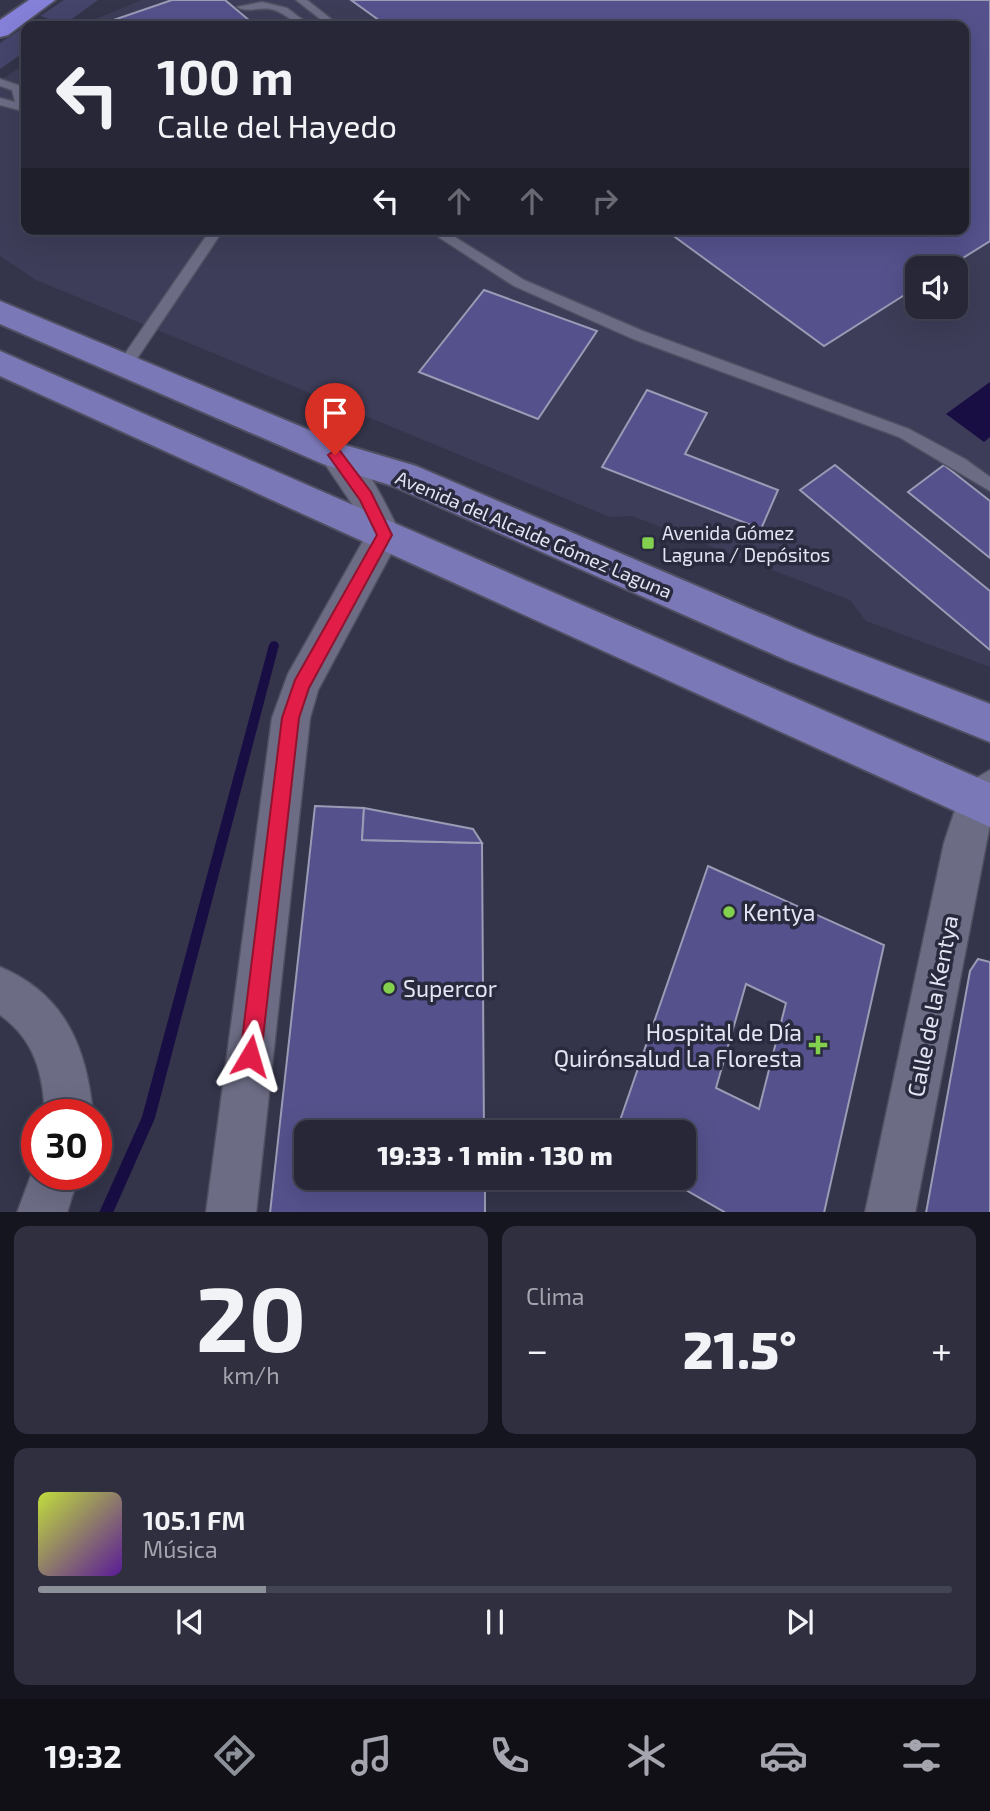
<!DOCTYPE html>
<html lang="es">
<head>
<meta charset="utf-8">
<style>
	body { margin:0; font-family:"Exo 2",sans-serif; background:#2f2f40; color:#f1f3f6; height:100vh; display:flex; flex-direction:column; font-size:26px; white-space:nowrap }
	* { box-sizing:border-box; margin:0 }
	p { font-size:23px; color:#a4a5ae }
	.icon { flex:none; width:38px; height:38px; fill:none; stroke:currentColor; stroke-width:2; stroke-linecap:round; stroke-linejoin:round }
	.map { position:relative; height:1212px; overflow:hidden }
	.details { display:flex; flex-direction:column; gap:14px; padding:14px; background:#15151f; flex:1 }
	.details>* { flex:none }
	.guide { position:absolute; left:21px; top:21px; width:948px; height:214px; border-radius:14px; box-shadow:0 7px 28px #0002,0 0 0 2px #434453; background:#272738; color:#f1f3f6; overflow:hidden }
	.fabs { position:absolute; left:905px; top:256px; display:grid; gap:14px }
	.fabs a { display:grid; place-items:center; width:63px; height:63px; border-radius:14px; background:#272738; box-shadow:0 7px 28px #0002,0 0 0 2px #434453; font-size:35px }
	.speed { position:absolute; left:21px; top:1099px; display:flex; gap:14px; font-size:35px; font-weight:700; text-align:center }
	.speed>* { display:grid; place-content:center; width:91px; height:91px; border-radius:50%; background:#272738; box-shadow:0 7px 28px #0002,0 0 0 2px #434453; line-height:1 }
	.speed .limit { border:10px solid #d22; background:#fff; color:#111 }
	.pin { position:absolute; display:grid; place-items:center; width:60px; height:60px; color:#fff; margin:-72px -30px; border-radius:50% 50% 50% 0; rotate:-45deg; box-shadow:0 0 7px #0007 }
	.pin .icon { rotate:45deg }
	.me { position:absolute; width:77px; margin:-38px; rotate:7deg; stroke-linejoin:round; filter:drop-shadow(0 0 5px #0008) }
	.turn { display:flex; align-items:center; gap:24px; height:147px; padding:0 21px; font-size:32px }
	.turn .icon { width:91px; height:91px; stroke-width:2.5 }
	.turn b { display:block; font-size:49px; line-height:60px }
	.lanes { display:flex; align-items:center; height:66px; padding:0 21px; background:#0003; justify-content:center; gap:35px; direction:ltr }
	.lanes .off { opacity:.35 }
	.big { font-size:52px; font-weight:800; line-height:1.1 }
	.details .widget { flex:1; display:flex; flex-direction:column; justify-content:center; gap:10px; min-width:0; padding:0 24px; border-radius:14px; background:#2f2f40 }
	.details .dial { align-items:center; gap:0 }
	.dial b { font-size:91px; line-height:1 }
	.song { display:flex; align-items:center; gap:21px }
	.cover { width:84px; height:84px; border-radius:10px; background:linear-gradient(135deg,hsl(70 70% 55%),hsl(270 70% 35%)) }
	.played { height:7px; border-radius:4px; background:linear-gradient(90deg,#8c9099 25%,#434453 25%) }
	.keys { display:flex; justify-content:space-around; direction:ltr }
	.heat { display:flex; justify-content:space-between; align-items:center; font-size:38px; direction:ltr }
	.details .tiles { flex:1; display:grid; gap:14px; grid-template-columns:1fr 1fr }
	.widget:last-child { grid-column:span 2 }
	.trip { position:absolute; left:294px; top:1120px; width:402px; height:70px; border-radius:14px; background:#272738; box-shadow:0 7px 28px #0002,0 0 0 2px #434453; font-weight:800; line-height:70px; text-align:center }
	.menu { display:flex; height:112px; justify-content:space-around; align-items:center; background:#101016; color:#a4a5ae }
	.menu .icon { width:49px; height:49px }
	.menu .on { color:#8c9099 }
	.menu b { font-size:32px; color:#f1f3f6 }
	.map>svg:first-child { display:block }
</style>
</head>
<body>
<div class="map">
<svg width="990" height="1213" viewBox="0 0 990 1213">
	<rect width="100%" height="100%" fill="#34344a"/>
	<path fill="#3d3d59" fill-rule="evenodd" d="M142,0H990V667L866,621L850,600L632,516L610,517L36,280L0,256V81L26,63V229H964V26H78ZM917,268H956V306H917Z"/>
	<g fill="#45446b">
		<polygon points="64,0 98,0 65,24 40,16"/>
		<polygon points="20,30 26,32 26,51 0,69 0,43"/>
	</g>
	<polygon fill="#180e43" points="990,382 990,437 984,442 946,414"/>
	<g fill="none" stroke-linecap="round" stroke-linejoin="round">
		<polygon fill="#180e43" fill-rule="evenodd" points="274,641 277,642 279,645 155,1118 113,1213 99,1213 142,1117 269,645 271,642"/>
	</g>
	<g fill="#54518c" stroke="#9a9bb5" stroke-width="2" fill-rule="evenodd">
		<polygon points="172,0 225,0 256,26 96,26"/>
		<polygon points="351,0 990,0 990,241 947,268 917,268 917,287 824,346 664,229 964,229 964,26 387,26"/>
		<polygon points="484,290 597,331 538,419 419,372"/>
		<polygon points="647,390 707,413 685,454 778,490 761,529 602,467"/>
		<polygon points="835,465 990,591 990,650 800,490"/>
		<polygon points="944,465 990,501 990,558 908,492"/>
		<polygon points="315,806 364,808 362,840 482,843 484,1132 306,1132 306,1178 485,1178 485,1213 270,1213"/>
		<polygon points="364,808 473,829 482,843 362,840"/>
		<path d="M708,866L884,945L824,1213H726L665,1178H684V1132H616ZM746,984L786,1003L759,1109L716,1088Z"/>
		<polygon points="978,959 990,962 990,1213 926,1213 970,971"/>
	</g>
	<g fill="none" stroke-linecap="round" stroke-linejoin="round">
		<defs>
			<g id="lane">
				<polygon points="296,0 307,0 340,26 329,26"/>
				<path d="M262,2L287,8L311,26C294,27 287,12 270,9C259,7 246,13 237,7Z"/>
				<polygon points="0,79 21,86 26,112 0,105 0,98 15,102 12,90 0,86"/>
				<polygon points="211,229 224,229 130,369 120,369 120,361"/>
				<polygon points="426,229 442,229 524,280 643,331 909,429 965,459 990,477 990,491 899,437 633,339 514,286"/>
			</g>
			<g id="street">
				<path d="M335,443C364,452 387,508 401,535L318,690L310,718L256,1213H206L272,718L288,674L367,534L352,504L319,455L324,446Z"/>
				<polygon points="990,770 990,824 915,1213 865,1213 944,843 963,786"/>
				<path d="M0,967C65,994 87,1048 93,1115H45C43,1073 35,1040 0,1015Z"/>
				<polygon points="37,1159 37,1174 79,1174 67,1213 17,1213"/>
			</g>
			<g id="primary">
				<polygon points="0,301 345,445 416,466 814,636 990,704 990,742 786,660 393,486 323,464 0,324"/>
				<polygon points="0,351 990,783 990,827 0,376"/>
			</g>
			<polygon id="highway" points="29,0 55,0 8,35 0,37 0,20"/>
		</defs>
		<use href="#lane" stroke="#505062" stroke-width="3"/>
		<use href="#street" stroke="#505062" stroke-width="3"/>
		<use href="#primary" stroke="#505062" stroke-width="4"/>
		<use href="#highway" stroke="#505062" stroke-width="4"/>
		<use href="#lane" fill="#6c6c85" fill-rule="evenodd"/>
		<use href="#street" fill="#6c6c85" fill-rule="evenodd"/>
		<use href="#primary" fill="#7b78b7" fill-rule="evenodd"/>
		<use href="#highway" fill="#8580d8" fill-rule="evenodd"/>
	</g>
	<polygon fill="#e11d48" stroke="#92132f" stroke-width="2" points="335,450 340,451 371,492 392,535 309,688 299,718 261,1056 258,1063 250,1066 243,1063 240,1056 282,718 295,680 377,535 360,500 328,455"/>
	<g fill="#83d04e" stroke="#2a2a3f" stroke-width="2.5">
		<rect x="641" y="536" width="14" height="14" rx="3.5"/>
		<circle cx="729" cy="912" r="7"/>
		<circle cx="389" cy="988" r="7"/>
		<path d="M814.5 1034.5h7v7h7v7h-7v7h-7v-7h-7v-7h7z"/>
	</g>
	<g text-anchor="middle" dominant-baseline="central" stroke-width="7" stroke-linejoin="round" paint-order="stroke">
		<g font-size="19" fill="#e4e5f3" stroke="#2a2a3f" text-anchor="start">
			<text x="662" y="532">Avenida Gómez<tspan x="662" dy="22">Laguna / Depósitos</tspan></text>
		</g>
		<g font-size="19" fill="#e4e5f3" stroke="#2a2a3f">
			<text transform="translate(534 534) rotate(23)">Avenida del Alcalde Gómez Laguna</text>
		</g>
		<g font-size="23" fill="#e4e5f3" stroke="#2a2a3f" text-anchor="start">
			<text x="743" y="912">Kentya</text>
			<text x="403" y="988">Supercor</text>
			<text x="802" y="1032" text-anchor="end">Hospital de Día<tspan x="802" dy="26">Quirónsalud La Floresta</tspan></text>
		</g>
		<g font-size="23" fill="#e4e5f3" stroke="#2a2a3f">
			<text transform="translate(932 1006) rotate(-79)">Calle de la Kentya</text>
		</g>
	</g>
</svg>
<div class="fabs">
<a><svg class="icon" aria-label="sound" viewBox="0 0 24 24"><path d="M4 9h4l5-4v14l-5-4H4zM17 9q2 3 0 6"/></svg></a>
</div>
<div class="speed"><div class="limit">30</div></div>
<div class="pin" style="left:335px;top:455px;background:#d93025"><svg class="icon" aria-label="arrive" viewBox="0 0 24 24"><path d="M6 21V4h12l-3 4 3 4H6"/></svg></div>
<svg class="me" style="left:250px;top:1056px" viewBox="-20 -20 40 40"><path d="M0-17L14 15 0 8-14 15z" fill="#e11d48" stroke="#fff" stroke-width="4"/></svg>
<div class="trip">19:33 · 1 min · 130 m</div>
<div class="guide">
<div class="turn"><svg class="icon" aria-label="left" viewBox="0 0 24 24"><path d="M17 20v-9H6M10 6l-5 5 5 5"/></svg><div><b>100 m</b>Calle del Hayedo</div></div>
<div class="lanes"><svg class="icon" aria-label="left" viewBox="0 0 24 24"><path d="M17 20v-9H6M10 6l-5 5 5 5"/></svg><svg class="icon off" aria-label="ahead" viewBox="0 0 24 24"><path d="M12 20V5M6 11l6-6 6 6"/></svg><svg class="icon off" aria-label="ahead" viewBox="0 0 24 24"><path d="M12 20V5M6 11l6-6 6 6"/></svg><svg class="icon off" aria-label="right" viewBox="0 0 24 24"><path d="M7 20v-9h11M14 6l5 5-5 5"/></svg></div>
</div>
</div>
<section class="details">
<div class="tiles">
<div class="widget dial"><b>20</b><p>km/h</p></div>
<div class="widget"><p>Clima</p>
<div class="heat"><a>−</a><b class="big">21.5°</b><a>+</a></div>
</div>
<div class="widget">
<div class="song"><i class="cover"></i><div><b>105.1 FM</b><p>Música</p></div></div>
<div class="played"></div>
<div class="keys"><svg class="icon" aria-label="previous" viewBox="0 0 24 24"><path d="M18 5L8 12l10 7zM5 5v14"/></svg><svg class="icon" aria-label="pause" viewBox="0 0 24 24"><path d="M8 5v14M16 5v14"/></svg><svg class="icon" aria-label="next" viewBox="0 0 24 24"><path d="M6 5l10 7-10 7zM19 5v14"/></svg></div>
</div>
</div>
</section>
<nav class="menu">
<b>19:32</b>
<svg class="icon on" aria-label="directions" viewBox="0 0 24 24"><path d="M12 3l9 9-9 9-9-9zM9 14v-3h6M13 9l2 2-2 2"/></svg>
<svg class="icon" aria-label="music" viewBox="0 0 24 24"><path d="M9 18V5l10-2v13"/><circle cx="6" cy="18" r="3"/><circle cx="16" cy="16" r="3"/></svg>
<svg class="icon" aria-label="phone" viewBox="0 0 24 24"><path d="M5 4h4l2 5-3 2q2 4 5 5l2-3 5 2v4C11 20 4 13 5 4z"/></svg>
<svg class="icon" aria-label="climate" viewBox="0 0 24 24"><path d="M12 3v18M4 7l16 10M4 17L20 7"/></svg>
<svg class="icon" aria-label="car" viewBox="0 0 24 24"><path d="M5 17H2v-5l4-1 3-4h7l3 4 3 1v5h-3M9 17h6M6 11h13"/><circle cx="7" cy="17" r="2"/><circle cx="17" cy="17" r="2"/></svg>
<svg class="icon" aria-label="filters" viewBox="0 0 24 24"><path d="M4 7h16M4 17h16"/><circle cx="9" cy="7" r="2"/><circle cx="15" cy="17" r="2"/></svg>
</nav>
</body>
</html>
